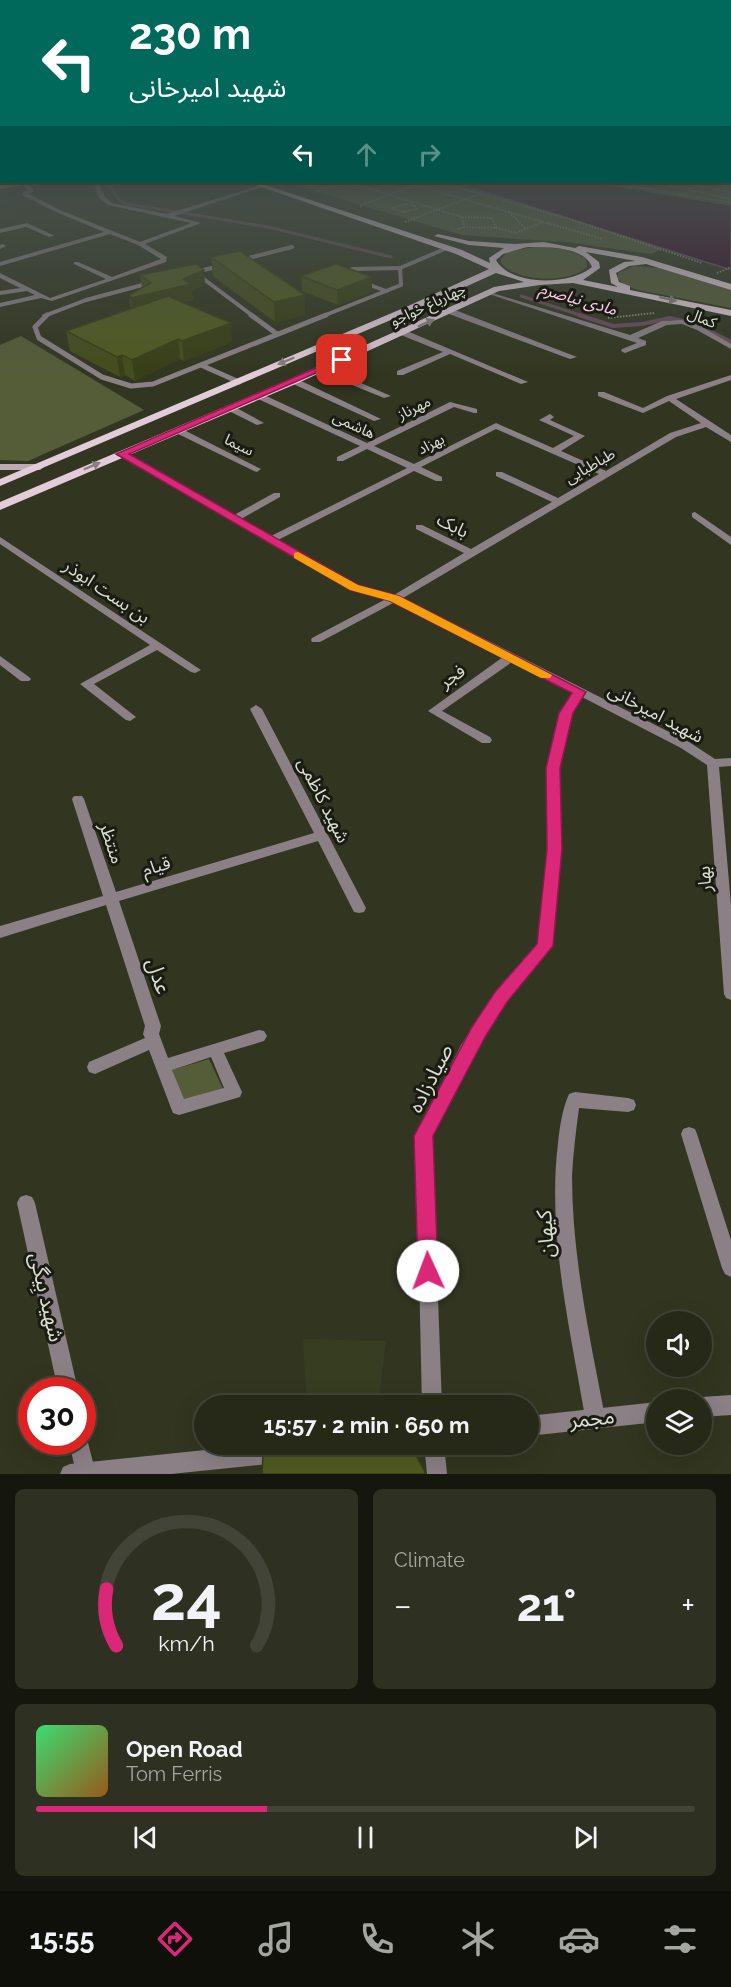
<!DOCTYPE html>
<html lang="en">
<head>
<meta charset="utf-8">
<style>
	body { margin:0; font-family:Raleway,"Noto Sans Arabic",sans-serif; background:#2e3021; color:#f1f3f6; height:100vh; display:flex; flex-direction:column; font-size:22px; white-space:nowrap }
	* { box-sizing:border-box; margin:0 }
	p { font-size:20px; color:#a4a6a2 }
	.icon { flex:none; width:33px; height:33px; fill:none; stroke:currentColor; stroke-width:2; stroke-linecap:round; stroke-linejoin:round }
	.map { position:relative; height:1474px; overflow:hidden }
	.panel { display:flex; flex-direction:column; gap:15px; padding:15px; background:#15160d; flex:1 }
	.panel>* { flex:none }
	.top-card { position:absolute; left:0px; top:0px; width:732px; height:183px; box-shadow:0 6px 24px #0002,0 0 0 2px #424437; background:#00695c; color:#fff; overflow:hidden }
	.tools { position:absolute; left:646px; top:1311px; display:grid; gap:12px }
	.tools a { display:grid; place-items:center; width:66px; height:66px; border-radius:50%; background:#262818; box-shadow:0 6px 24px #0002,0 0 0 2px #424437; font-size:30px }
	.speed { position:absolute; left:18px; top:1377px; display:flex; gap:12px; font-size:30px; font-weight:700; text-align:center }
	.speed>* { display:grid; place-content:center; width:78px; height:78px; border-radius:50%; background:#262818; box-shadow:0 6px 24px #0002,0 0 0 2px #424437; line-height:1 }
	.speed .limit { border:9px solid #d22; background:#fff; color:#111 }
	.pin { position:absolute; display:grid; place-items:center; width:51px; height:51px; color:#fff; margin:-26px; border-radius:12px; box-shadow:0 3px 9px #0006 }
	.me { position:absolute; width:66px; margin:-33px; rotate:358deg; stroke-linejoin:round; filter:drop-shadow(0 0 4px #0008) }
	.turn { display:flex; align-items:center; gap:21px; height:126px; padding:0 30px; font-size:27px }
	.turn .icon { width:78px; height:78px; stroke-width:2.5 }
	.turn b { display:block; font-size:42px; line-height:51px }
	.lanes { display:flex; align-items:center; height:57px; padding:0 30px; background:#0003; justify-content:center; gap:30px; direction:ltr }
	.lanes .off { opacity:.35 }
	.big { font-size:45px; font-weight:700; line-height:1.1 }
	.panel .widget { flex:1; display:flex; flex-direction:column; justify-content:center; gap:9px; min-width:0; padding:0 21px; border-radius:9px; background:#2e3021 }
	.panel .dial { align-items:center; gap:0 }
	.dial svg { height:156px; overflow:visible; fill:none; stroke:#424437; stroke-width:7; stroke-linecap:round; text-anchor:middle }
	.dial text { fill:#f1f3f6; stroke:none }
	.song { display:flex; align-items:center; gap:18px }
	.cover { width:72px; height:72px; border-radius:9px; background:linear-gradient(135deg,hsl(140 70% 55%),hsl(30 70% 35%)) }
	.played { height:6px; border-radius:3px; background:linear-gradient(90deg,#db2777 35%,#424437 35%) }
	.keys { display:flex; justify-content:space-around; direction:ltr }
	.heat { display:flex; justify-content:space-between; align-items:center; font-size:33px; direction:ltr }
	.panel .tiles { flex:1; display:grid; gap:15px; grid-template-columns:1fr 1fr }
	.widget:last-child { grid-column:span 2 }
	.trip { position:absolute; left:194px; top:1395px; width:345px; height:60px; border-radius:30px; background:#262818; box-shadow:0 6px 24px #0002,0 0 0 2px #424437; font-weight:700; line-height:60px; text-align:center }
	.tab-bar { display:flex; height:96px; justify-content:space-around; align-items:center; background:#0f100a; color:#a4a6a2 }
	.tab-bar .icon { width:42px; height:42px }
	.tab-bar .active { color:#db2777 }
	.tab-bar b { font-size:27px; color:#f1f3f6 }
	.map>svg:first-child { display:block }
</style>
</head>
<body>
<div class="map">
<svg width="731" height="1474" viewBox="0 0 731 1474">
	<rect width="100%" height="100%" fill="#323620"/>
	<polygon fill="#373d20" points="303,1339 386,1341 378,1405 307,1405"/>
	<g fill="#555c38">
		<polygon points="284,182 444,182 569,216 662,249 651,254 566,242 461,235"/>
		<polygon points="598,182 731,183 731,203 665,194"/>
		<path d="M534,247C552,247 571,248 586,259L587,267C571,284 515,282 501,263V259L508,252Z"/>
		<polygon points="634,266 661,268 731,290 731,308 638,290 625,285 618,279 618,273"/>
		<polygon points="21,336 144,410 28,461 0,460 0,345"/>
		<polygon points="209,1059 223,1089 183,1100 172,1070"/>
	</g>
	<polygon fill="#380d2d" stroke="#694c5e" stroke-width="1.5" points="453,182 591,182 731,205 731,270"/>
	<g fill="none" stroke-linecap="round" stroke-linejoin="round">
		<g stroke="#694c5e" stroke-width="3">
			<polyline points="107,182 120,201 128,204 268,227 391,257"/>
			<polyline points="521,296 583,316"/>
		</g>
		<polyline stroke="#694c5e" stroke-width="4" points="579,315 613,326 642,324 670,318 696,324 731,342"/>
		<g stroke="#868a78" stroke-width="2" stroke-dasharray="1.5 1.5" stroke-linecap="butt">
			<polyline points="347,182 462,217"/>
			<polyline points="404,182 603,239"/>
			<polyline points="439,182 573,220 702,263"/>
			<polyline points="604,182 731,203"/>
			<polyline points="653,182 731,199"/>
			<polyline points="677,182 727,191"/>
			<polyline points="698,182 724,185"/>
			<polyline points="314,192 346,182"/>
			<polygon points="406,204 414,205 417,209 403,212 392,208"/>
			<polyline points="360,206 423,182"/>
			<polyline points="509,212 526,229"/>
			<polygon points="462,217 492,218 496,228 464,227"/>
			<polyline points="405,222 479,194"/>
			<polyline points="496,228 517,233"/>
			<polyline points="458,229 464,227"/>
			<polyline points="516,233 542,222"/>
			<polyline points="539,295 558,301"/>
			<polyline points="608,318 654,313"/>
		</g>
		<g stroke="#8a8086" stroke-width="4">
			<polyline points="241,260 292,247"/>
			<polyline points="194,272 221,266"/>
			<polyline points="342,273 353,269 400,268"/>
			<polyline points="197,274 253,316"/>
			<polyline points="362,282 386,291"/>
			<polyline points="44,316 86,300 150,283"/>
			<polyline points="323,316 401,285 400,268 447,248"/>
		</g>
		<g stroke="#8a8086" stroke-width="5">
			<polyline points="47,315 35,327 39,338 102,377 131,386 153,384 326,315"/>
			<polyline points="251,315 277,334"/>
			<polyline points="201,365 239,382"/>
		</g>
		<g fill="#8a8086" fill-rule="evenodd">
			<polygon points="21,182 27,182 34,191 29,194 60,210 140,242 191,223 108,205 99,198 94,182 98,182 105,197 112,203 167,214 261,185 266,186 174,216 201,223 145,244 167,257 166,262 52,301 41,298 0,307 0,303 35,295 27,291 0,295 0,291 20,288 0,278 0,273 50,298 106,279 74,264 74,262 78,262 112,277 161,259 138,245 110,234 0,266 0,262 104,232 56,212 22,195 22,193 27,190 23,185 0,189 0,185"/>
			<polygon points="27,223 53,235 54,236 49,237 26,227 0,233 0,229"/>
			<polygon points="0,245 3,244 6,246 0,249"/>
			<polygon points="489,292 630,335 662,321 682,320 702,327 731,344 731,349 697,330 682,324 667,325 638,338 646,341 646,345 625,353 621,351 622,349 637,343 489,294"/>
			<polygon points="449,310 455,310 577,357 570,359 449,314"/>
			<polygon points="401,331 407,331 528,382 521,384 450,354 403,375 397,375 397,371 443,352 401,335"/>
			<polygon points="318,367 324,367 391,396 384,398 318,371"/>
			<path d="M731,375V380L676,399L731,435V442L706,427L676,437L403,598L689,742L715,759L731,758V766L719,767L731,905V1000L726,998L724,994L707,765L681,748L582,697L572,713L559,768L562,849L552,946L506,1001L473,1055L432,1136L442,1406H422L416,1136L461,1045L496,993L538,944L548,849L547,768L560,713L573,693L512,662L442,711L490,737L492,740L490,743H482L428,711L503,657L395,602L320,642H312L311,640L312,638L386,599L350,590L117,454L124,452L234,515L274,493H280V497L241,519L271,536L407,468L367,449L343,461H337V457L360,446L256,398V394H262L367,443L450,402L477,409V413H474L454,407L374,446L414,464L496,423L553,448L574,436L539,420L550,414L554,417L550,420L585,436L561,451L606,471L670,433L701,423L669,401L643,413L598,396V392H604L643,408L667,396ZM496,429L599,474L558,498L502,472H496V476L552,502L471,549L422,525H416V529L464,553L394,595L358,586L278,540L414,471L436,481H442V477L421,467Z"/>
			<polygon points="291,379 297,379 381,419 374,421 291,383"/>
			<polygon points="227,406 233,406 264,423 257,425 227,410"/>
			<polygon points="174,428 180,428 261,469 257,472 254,471 174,432"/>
			<polygon points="695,512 731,537 731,545 692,517 692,513"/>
			<polygon points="0,537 201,670 195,673 191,672 157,650 94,684 136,717 130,721 126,720 80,684 150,645 0,544"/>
			<polygon points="0,656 29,677 31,679 29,681 21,681 0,665"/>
			<path d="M256,705L262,709L366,908L364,912L359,913L354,912L318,841L119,901L161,1026L159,1034L168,1058L259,1030L264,1031L267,1036L264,1041L224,1053L242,1092L240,1097L179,1115L173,1113L171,1108L149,1050L95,1074L89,1072L87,1067L89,1062L145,1038L143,1034L145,1026L106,905L0,938V926L103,896L72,799L74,796H82L84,799L116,892L314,833L250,709ZM211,1057L224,1088L184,1099L172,1070Z"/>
			<path d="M575,1092L628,1098L634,1100L636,1105L634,1110L628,1112L579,1108C576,1131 573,1154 572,1176C572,1257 590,1338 605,1417L602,1424L595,1427L588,1424L585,1417C570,1328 547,1234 558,1143C560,1126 562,1110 569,1094Z"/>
			<polygon points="689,1127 695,1129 697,1134 731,1240 731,1277 725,1274 722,1268 681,1134 683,1129"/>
			<polygon points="26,1195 32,1197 35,1203 78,1390 58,1390 17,1203 20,1197"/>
			<polygon points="82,1433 86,1435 96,1474 76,1473 69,1442 82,1442"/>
			<polygon points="424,1444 444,1444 447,1474 427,1474"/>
		</g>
		<g fill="#8a8086" fill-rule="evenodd">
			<polygon points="731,1395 731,1415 702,1417 702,1400 696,1400 702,1397"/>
			<polygon points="657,1402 657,1422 528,1436 528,1416"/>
			<polygon points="262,1444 285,1446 288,1453 285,1460 278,1463 171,1474 60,1474 63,1467 70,1464"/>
		</g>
		<polygon fill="#bcaab5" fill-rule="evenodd" points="0,464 40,464 44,467 40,470 0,470"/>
		<g fill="#e2ccda" fill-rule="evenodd">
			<rect x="730" y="177" width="1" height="4"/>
			<path d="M247,182H256L462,250L490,263L489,258L504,248L469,245L434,236L438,234L469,241L515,244L544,242L575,248L579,246L642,257L731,284V290L646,264L629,266L616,273L619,282L630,286V290L731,310V316L573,283L540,285L499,291L298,383L0,510V502L290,379L494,287L524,282L496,273L412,311L0,486V479L406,307L489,269L456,254ZM527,247C547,247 584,246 592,267C571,285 511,287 496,260L503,254ZM586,252L636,261L624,262L609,270L611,283L618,287L583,280L600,268L599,262Z"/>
		</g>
		<polyline stroke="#868a78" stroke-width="2" stroke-dasharray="1.5 1.5" stroke-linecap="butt" points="717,273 731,267"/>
	</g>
	<g fill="#454d1c">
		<polygon points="211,257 305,315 275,322 213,276"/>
		<polygon points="204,270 205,285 192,291 193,300 182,302 232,342 184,361 180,359 135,381 125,375 120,377 70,351 66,331 131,309 129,295 142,288 140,275"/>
		<polygon points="301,276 372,292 338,305 302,291"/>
	</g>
	<g fill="#383f16">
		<polygon points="204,270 205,285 192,291 193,300 133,314 131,298 183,279"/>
		<polygon points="372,277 372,292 338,305 337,290"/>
		<polygon points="305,295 305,315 275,322 274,302"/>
		<polygon points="231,323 232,342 184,361 182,341"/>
		<polygon points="178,339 180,359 135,381 132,360"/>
		<polygon points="122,355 125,375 120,377 117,357"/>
	</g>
	<g fill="#505a20" stroke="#383f16" stroke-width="1.5">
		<polygon points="240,251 305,295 274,302 211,257"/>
		<polygon points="196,264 204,270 183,279 191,284 131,298 129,295 151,283 140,275"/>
		<polygon points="336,264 372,277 337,290 301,276"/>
		<polygon points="168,296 231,323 182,341 178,339 132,360 122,355 117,357 66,331"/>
		<polygon points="367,1444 410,1444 426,1474 262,1474 263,1454"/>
	</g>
	<defs><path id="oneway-solid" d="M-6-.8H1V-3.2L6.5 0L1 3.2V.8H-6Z" transform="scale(1.5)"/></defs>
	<g fill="#887d80">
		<use href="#oneway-solid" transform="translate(668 299) rotate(13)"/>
		<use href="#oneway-solid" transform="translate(426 323) rotate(-24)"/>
		<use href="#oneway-solid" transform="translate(286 361) rotate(157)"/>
		<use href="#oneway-solid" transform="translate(92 466) rotate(-23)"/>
	</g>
	<linearGradient id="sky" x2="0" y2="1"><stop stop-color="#1c1e12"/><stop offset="0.45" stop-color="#49524e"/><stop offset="1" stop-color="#49524e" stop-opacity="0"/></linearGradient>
	<rect width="731" height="377" fill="url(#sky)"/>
	<polygon fill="#db2777" stroke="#8e194d" stroke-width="1.5" points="339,358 346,360 129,454 358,585 399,596 586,692 573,713 560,768 562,849 553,946 507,1002 485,1037 433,1136 438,1271 435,1278 428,1281 421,1278 418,1271 414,1136 472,1027 495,992 537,944 547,849 546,768 559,713 572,693 390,601 350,590 116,454"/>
	<polygon fill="#f59e0b" points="298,552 358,585 399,596 552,675 550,678 541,678 390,601 350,590 294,558 294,553"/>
	<g text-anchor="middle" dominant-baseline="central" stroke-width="6" stroke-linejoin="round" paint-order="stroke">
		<g font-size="15" fill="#dbdfd1" stroke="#1a1c13">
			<text transform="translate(428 305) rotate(-25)">چهارباغ خواجو</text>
			<text transform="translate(702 318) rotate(22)">کمال</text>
			<text transform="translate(414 408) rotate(-26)">مهرناز</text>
			<text transform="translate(354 425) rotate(25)">هاشمی</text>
			<text transform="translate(431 444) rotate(-27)">بهزاد</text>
			<text transform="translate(239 445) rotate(26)">سیما</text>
			<text transform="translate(590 466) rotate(-30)">طباطبایی</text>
		</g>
		<g font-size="16" font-style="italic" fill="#fccceb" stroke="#1a1c13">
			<text transform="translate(578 299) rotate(16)">مادی نیاصرم</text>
		</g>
		<g font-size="18" fill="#dbdfd1" stroke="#1a1c13">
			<text transform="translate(453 525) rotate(27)">بابک</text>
			<text transform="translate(107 591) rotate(34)">بن بست ابوذر</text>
			<text transform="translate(452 676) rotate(-35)">فجر</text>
			<text transform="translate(656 713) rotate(28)">شهید امیرخانی</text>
			<text transform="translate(324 800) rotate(63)">شهید کاظمی</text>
			<text transform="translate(112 843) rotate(72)">منتظر</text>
			<text transform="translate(156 866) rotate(-17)">قیام</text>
			<text transform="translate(704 879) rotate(-94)">بهار</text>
		</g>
		<g font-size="21" fill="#dbdfd1" stroke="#1a1c13">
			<text transform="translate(159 976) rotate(72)">عدل</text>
			<text transform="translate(430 1078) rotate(-63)">صیادزاده</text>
			<text transform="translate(545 1234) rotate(-94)">کیهان</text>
			<text transform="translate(47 1297) rotate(77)">شهید بِیگی</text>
			<text transform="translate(592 1418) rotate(-6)">مجمر</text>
		</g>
	</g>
</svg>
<div class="tools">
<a><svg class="icon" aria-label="sound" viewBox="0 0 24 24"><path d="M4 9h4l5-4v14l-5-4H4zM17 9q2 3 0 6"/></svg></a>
<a><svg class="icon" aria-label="layers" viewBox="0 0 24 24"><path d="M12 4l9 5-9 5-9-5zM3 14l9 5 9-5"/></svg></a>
</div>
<div class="speed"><div class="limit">30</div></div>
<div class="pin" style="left:342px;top:360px;background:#d93025"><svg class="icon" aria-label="arrive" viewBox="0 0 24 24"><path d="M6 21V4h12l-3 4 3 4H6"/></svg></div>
<svg class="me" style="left:428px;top:1271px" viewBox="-20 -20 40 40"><circle r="19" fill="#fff"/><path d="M0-13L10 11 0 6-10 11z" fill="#db2777"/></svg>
<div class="trip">15:57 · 2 min · 650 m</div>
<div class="top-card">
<div class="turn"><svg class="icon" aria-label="left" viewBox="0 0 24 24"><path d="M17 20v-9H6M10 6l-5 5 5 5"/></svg><div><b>230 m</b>شهید امیرخانی</div></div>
<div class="lanes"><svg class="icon" aria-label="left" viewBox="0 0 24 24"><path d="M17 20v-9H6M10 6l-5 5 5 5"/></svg><svg class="icon off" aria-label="ahead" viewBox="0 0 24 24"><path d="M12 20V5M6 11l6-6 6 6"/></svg><svg class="icon off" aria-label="right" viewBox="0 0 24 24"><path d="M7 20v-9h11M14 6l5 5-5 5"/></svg></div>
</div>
</div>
<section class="panel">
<div class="tiles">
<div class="widget dial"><svg viewBox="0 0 100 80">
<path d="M14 69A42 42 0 1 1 86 69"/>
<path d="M14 69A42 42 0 0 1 9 40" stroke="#db2777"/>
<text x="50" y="56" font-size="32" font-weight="700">24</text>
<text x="50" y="72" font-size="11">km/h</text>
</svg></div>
<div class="widget"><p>Climate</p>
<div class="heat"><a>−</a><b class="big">21°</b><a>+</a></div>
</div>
<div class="widget">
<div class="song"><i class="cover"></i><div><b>Open Road</b><p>Tom Ferris</p></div></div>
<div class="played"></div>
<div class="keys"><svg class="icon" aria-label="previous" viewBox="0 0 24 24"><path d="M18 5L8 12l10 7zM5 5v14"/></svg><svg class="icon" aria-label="pause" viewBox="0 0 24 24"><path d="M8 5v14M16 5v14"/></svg><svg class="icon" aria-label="next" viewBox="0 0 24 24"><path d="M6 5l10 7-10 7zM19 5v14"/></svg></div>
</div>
</div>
</section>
<nav class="tab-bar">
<b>15:55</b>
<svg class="icon active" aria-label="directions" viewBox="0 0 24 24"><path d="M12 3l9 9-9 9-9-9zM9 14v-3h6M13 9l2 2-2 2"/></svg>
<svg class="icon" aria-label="music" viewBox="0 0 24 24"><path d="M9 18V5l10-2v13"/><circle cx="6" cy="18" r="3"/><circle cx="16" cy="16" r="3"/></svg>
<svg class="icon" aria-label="phone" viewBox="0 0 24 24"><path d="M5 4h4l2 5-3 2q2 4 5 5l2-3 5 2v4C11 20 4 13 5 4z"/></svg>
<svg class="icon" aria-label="climate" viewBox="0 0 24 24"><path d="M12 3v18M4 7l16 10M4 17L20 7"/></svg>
<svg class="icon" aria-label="car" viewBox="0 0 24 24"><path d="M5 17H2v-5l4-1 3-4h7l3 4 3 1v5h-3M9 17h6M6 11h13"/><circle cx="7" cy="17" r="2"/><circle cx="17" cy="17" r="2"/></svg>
<svg class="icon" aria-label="filters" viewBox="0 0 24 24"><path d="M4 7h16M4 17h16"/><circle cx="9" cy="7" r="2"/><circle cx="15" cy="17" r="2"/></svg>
</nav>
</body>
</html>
